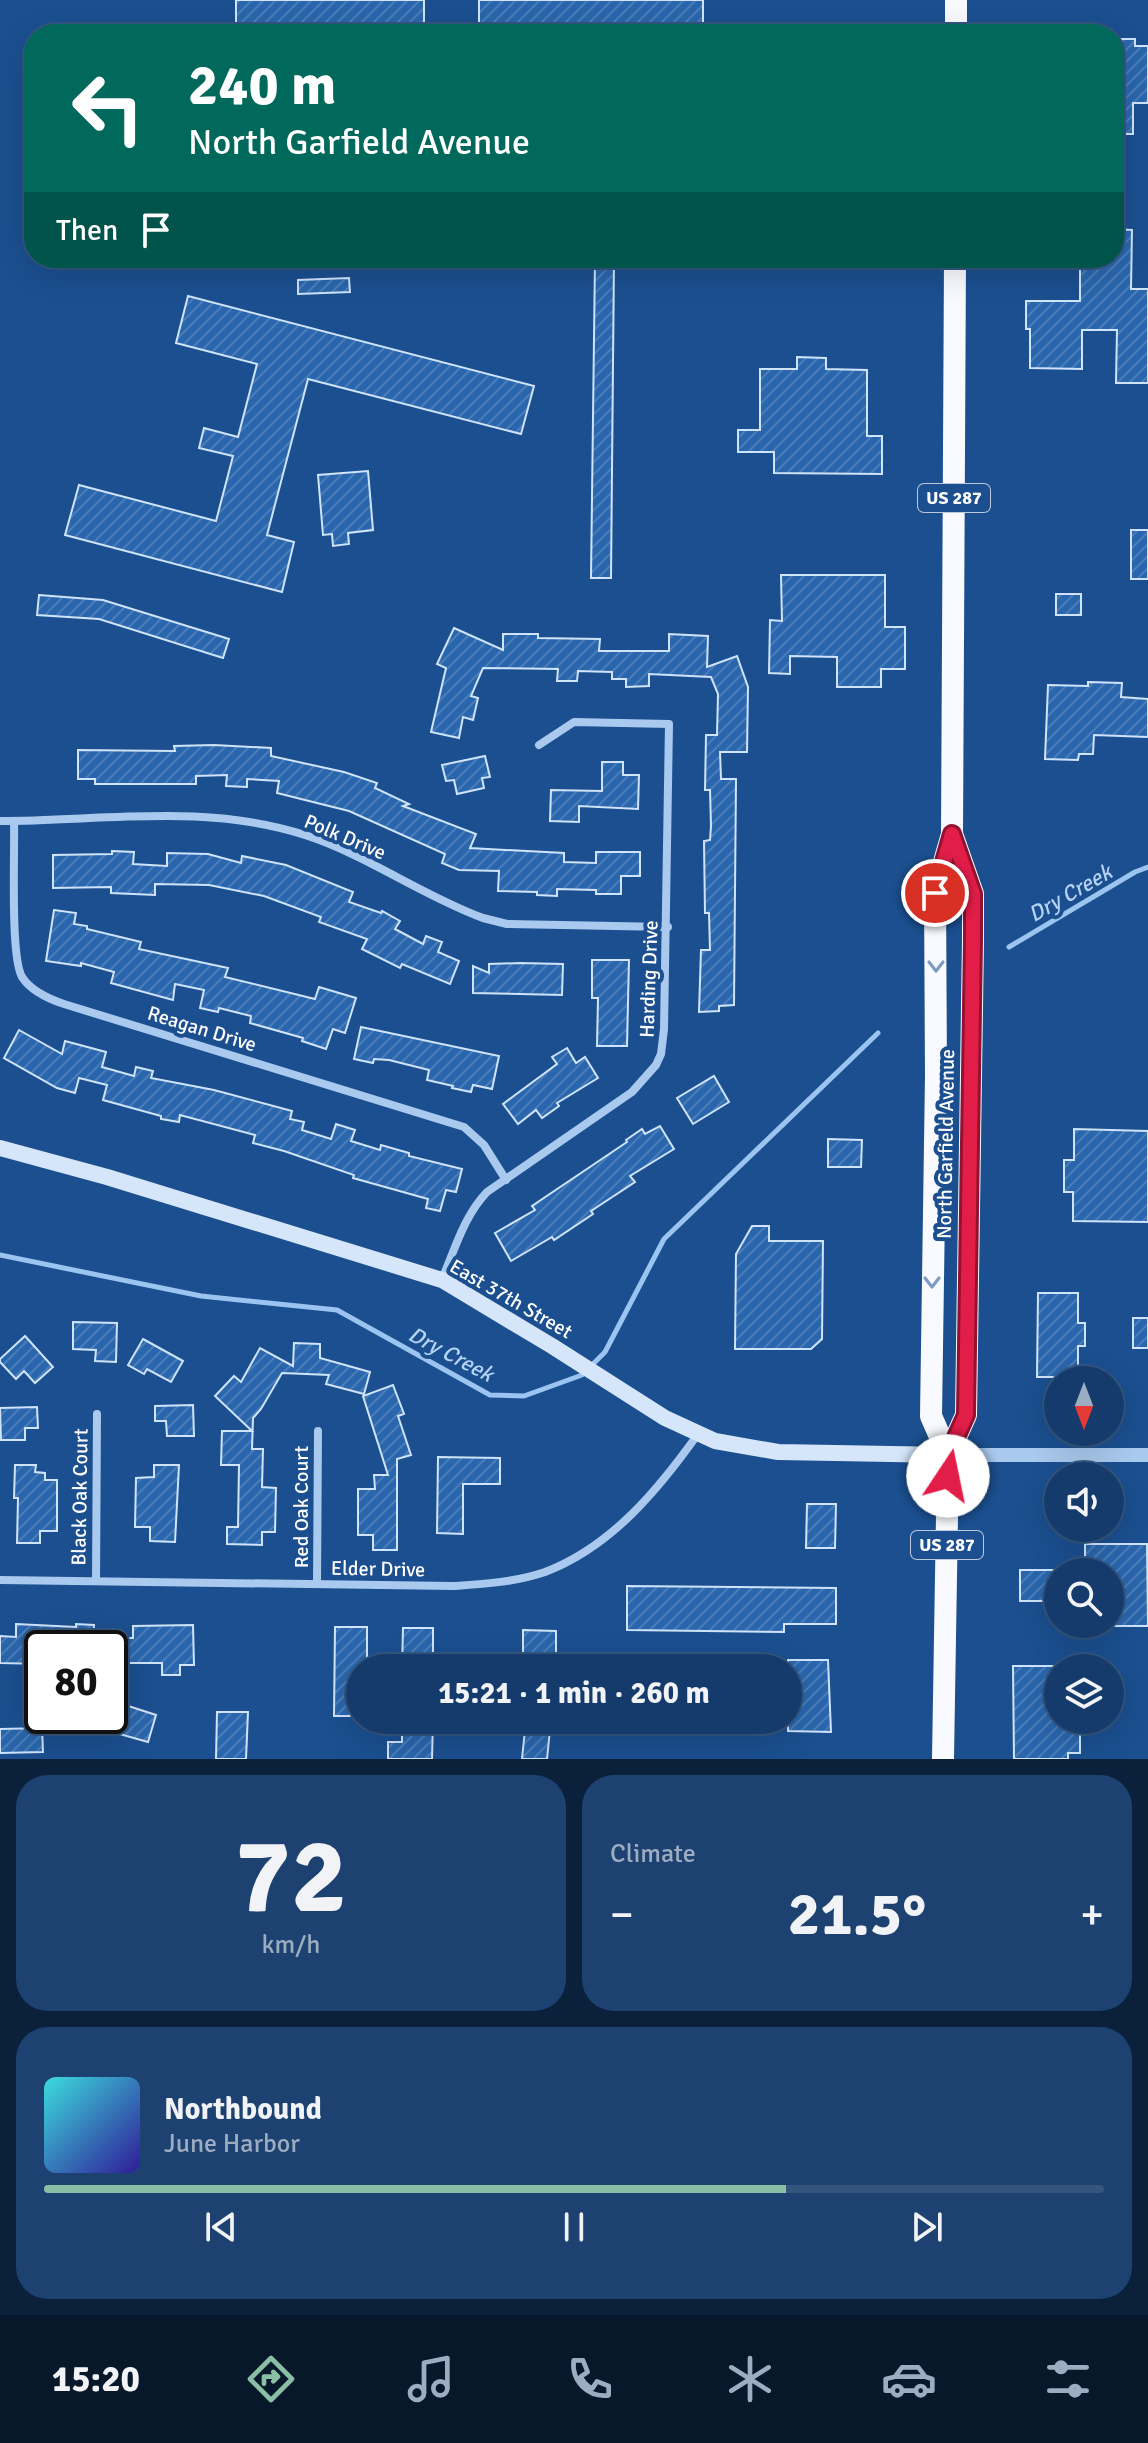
<!DOCTYPE html>
<html lang="en">
<head>
<meta charset="utf-8">
<style>
	body { margin:0; font-family:Signika,sans-serif; background:#1d4271; color:#f1f3f6; height:100vh; display:flex; flex-direction:column; font-size:30px; white-space:nowrap }
	* { box-sizing:border-box; margin:0 }
	p { font-size:26px; color:#9dadc1 }
	.icon { flex:none; width:44px; height:44px; fill:none; stroke:currentColor; stroke-width:2; stroke-linecap:round; stroke-linejoin:round }
	.map { position:relative; height:1759px; overflow:hidden }
	.details { display:flex; flex-direction:column; gap:16px; padding:16px; background:#0b203b; flex:1 }
	.details>* { flex:none }
	.guide { position:absolute; left:24px; top:24px; width:1100px; height:244px; border-radius:32px; box-shadow:0 8px 32px #0002,0 0 0 2px #33557e; background:#00695c; color:#fff; overflow:hidden }
	.needle { width:52px; rotate:180deg }
	.controls { position:absolute; left:1044px; top:1366px; display:grid; gap:16px }
	.controls a { display:grid; place-items:center; width:80px; height:80px; border-radius:50%; background:#143b6b; box-shadow:0 8px 32px #0002,0 0 0 2px #33557e; font-size:40px }
	.speed { position:absolute; left:24px; top:1630px; display:flex; gap:16px; font-size:40px; font-weight:700; text-align:center }
	.speed>* { display:grid; place-content:center; width:104px; height:104px; border-radius:50%; background:#143b6b; box-shadow:0 8px 32px #0002,0 0 0 2px #33557e; line-height:1 }
	.speed .limit { border:4px solid #111; border-radius:12px; background:#fff; color:#111 }
	.pin { position:absolute; display:grid; place-items:center; width:68px; height:68px; color:#fff; margin:-34px; border:4px solid #fff; border-radius:50%; box-shadow:0 2px 8px #0007 }
	.me { position:absolute; width:88px; margin:-44px; rotate:11deg; stroke-linejoin:round; filter:drop-shadow(0 0 6px #0008) }
	.turn { display:flex; align-items:center; gap:28px; height:168px; padding:0 32px; font-size:36px }
	.turn .icon { width:104px; height:104px; stroke-width:2.5 }
	.turn b { display:block; font-size:56px; line-height:68px }
	.then { display:flex; align-items:center; height:76px; padding:0 32px; background:#0003; gap:16px; font-size:30px }
	.big { font-size:60px; font-weight:700; line-height:1.1 }
	.details .widget { flex:1; display:flex; flex-direction:column; justify-content:center; gap:12px; min-width:0; padding:0 28px; border-radius:32px; background:#1d4271 }
	.details .dial { align-items:center; gap:0 }
	.dial b { font-size:104px; line-height:1 }
	.song { display:flex; align-items:center; gap:24px }
	.cover { width:96px; height:96px; border-radius:12px; background:linear-gradient(135deg,hsl(180 70% 55%),hsl(250 70% 35%)) }
	.played { height:8px; border-radius:4px; background:linear-gradient(90deg,#8abfa5 70%,#33557e 70%) }
	.keys { display:flex; justify-content:space-around; direction:ltr }
	.heat { display:flex; justify-content:space-between; align-items:center; font-size:44px; direction:ltr }
	.details .tiles { flex:1; display:grid; gap:16px; grid-template-columns:1fr 1fr }
	.widget:last-child { grid-column:span 2 }
	.trip { position:absolute; left:346px; top:1654px; width:456px; height:80px; border-radius:40px; background:#143b6b; box-shadow:0 8px 32px #0002,0 0 0 2px #33557e; font-weight:700; line-height:80px; text-align:center }
	.tabs { display:flex; height:128px; justify-content:space-around; align-items:center; background:#08182b; color:#9dadc1 }
	.tabs .icon { width:56px; height:56px }
	.tabs .selected { color:#8abfa5 }
	.tabs b { font-size:36px; color:#f1f3f6 }
	.map>svg:first-child { display:block }
</style>
</head>
<body>
<div class="map">
<svg width="1148" height="1759" viewBox="0 0 1148 1759">
	<defs>
		<pattern id="building-hatch" width="6" height="6" patternUnits="userSpaceOnUse" patternTransform="scale(2)"><rect width="6" height="6" fill="#2a66ad"/><path d="M-1 1l2-2M0 6l6-6M5 7l2-2" fill="none" stroke="#4a7db9"/></pattern>
	</defs>
	<rect width="100%" height="100%" fill="#1b4f8f"/>
	<g fill="none" stroke-linecap="round" stroke-linejoin="round">
		<g stroke="#9cc4f0" stroke-width="5">
			<polyline points="1009,947 1135,872 1148,867"/>
			<polyline points="0,1255 201,1296 337,1310 490,1395 524,1396 582,1375 605,1352 664,1239 878,1033"/>
		</g>
	</g>
	<g fill="url(#building-hatch)" stroke="#cfe3fa" stroke-width="2">
		<rect x="236" y="0" width="188" height="34"/>
		<rect x="479" y="0" width="224" height="34"/>
		<polygon points="1115,39 1135,39 1135,46 1148,46 1148,103 1133,103 1133,134 1114,134"/>
		<polygon points="1114,229 1132,230 1131,289 1148,289 1148,383 1116,383 1117,330 1082,330 1082,369 1030,368 1030,329 1026,329 1026,301 1080,301 1080,258 1114,258"/>
		<polygon points="595,258 614,258 611,578 591,578"/>
		<polygon points="349,278 350,292 298,294 298,280"/>
		<polygon points="188,296 534,386 521,434 308,379 267,535 294,542 282,592 65,535 79,485 216,521 233,456 199,448 204,428 238,437 257,364 176,343"/>
		<polygon points="797,357 826,358 826,369 867,370 867,436 882,436 882,474 774,473 774,452 738,452 738,430 760,430 760,369 797,369"/>
		<polygon points="368,471 373,530 348,533 349,544 333,546 332,534 323,535 318,475"/>
		<rect x="1131" y="530" width="17" height="49"/>
		<polygon points="781,575 885,575 885,627 905,627 905,669 881,669 881,687 837,687 837,657 790,656 790,674 769,673 770,620 782,621"/>
		<rect x="1056" y="594" width="25" height="21"/>
		<polygon points="39,595 103,600 229,639 223,658 99,619 37,615"/>
		<polygon points="454,628 503,650 503,634 538,634 538,638 600,639 599,651 669,651 669,634 708,636 707,667 737,656 748,687 747,752 720,752 721,779 736,779 734,1005 719,1006 719,1011 699,1012 701,950 710,950 709,913 705,913 704,841 710,840 711,826 710,790 705,790 706,735 717,735 718,694 711,677 649,674 649,686 626,687 626,679 612,679 612,672 578,671 577,681 557,681 558,669 483,668 471,696 478,698 473,720 463,717 459,738 431,732 446,668 437,664"/>
		<polygon points="1088,682 1122,683 1121,697 1148,699 1148,737 1094,735 1093,754 1079,754 1078,760 1045,759 1048,685 1088,686"/>
		<polygon points="214,745 271,748 271,756 344,772 377,783 375,788 409,804 403,806 476,834 470,848 564,853 564,862 596,863 596,852 640,852 640,876 621,876 621,894 596,894 596,890 557,889 557,896 537,895 537,892 498,891 499,871 459,870 442,863 445,854 349,811 277,793 279,781 247,779 247,787 226,786 227,775 196,776 196,784 95,784 95,779 78,779 78,750 175,751 174,746"/>
		<polygon points="485,756 490,777 482,778 484,788 457,794 454,780 446,781 442,765"/>
		<polygon points="602,762 623,762 623,775 639,775 638,809 579,806 579,822 550,821 551,790 602,791"/>
		<polygon points="112,851 134,852 133,864 167,866 167,853 208,854 241,863 242,856 286,865 353,892 349,902 381,913 382,911 400,921 395,929 423,944 426,936 442,942 438,952 459,961 450,984 402,964 400,968 362,949 367,939 319,922 321,917 264,896 209,885 155,884 155,895 111,893 111,887 53,888 53,855 112,854"/>
		<polygon points="54,910 76,913 74,924 87,926 87,929 141,942 139,949 228,968 225,977 315,999 319,987 356,998 345,1033 333,1029 326,1049 302,1041 303,1038 250,1023 251,1016 219,1008 218,1012 200,1008 204,990 175,984 173,1000 111,983 114,972 81,963 81,966 46,961"/>
		<polygon points="592,960 629,960 627,1046 597,1046 598,998 592,998"/>
		<polygon points="520,963 563,964 562,995 473,993 473,966 489,973 489,964"/>
		<polygon points="361,1027 499,1056 492,1089 473,1085 471,1092 452,1088 453,1086 427,1080 429,1070 389,1060 374,1059 373,1063 354,1059"/>
		<polygon points="19,1030 62,1054 65,1041 106,1052 102,1067 134,1076 136,1067 153,1071 151,1078 214,1090 292,1111 290,1119 304,1122 302,1130 331,1139 336,1124 355,1130 351,1141 380,1150 381,1145 409,1153 409,1156 462,1169 456,1192 446,1190 440,1211 426,1208 428,1199 353,1178 354,1175 284,1151 253,1143 255,1135 180,1115 179,1122 161,1119 161,1116 103,1100 107,1085 79,1078 75,1093 57,1088 4,1058"/>
		<polygon points="567,1048 576,1063 585,1057 598,1078 557,1103 559,1106 542,1118 536,1110 518,1124 503,1104 557,1064 552,1057"/>
		<polygon points="714,1076 729,1102 693,1124 677,1098"/>
		<polygon points="660,1126 674,1149 630,1176 635,1182 591,1211 593,1214 554,1240 552,1237 511,1261 495,1233 535,1210 532,1206 627,1142 626,1140 642,1129 645,1134"/>
		<polygon points="1074,1129 1148,1131 1148,1222 1073,1221 1073,1192 1064,1192 1064,1160 1074,1160"/>
		<polygon points="828,1139 862,1140 861,1167 828,1167"/>
		<polygon points="752,1226 769,1226 769,1241 823,1241 822,1339 811,1349 735,1349 736,1254"/>
		<polygon points="1038,1293 1078,1293 1078,1323 1085,1323 1085,1346 1078,1346 1078,1377 1037,1377"/>
		<rect x="1133" y="1318" width="15" height="30"/>
		<polygon points="73,1322 117,1323 116,1362 95,1361 96,1350 73,1349"/>
		<polygon points="25,1336 53,1367 35,1383 24,1371 16,1379 0,1362 0,1359"/>
		<polygon points="143,1339 183,1361 171,1382 147,1369 144,1374 128,1365"/>
		<polygon points="294,1343 320,1344 320,1358 370,1372 364,1394 326,1384 329,1375 282,1373 261,1409 253,1418 252,1449 263,1449 262,1487 276,1488 275,1532 262,1532 262,1545 227,1544 227,1527 238,1527 239,1465 221,1465 222,1431 252,1431 215,1396 234,1376 241,1382 260,1348 293,1366"/>
		<polygon points="393,1385 404,1414 398,1416 411,1455 397,1459 397,1550 373,1550 373,1535 358,1535 358,1489 375,1489 374,1475 388,1475 363,1396"/>
		<polygon points="193,1405 194,1436 167,1436 166,1421 155,1421 155,1406"/>
		<polygon points="37,1407 38,1428 25,1428 25,1440 1,1440 0,1408"/>
		<polygon points="438,1457 500,1458 500,1484 463,1484 463,1534 437,1533"/>
		<polygon points="15,1465 36,1465 35,1472 45,1473 45,1480 57,1480 57,1531 40,1531 40,1543 17,1543 18,1498 14,1498"/>
		<polygon points="154,1465 179,1465 175,1542 150,1541 150,1527 135,1527 136,1478 154,1477"/>
		<polygon points="807,1504 836,1504 835,1548 806,1548"/>
		<polygon points="1085,1544 1147,1544 1148,1626 1110,1626 1110,1572 1085,1572"/>
		<rect x="1020" y="1570" width="38" height="31"/>
		<polygon points="627,1586 836,1588 836,1624 784,1624 784,1632 627,1630"/>
		<polygon points="16,1624 76,1627 76,1624 94,1625 93,1648 42,1648 42,1664 0,1663 0,1636 16,1637"/>
		<polygon points="193,1625 194,1665 180,1665 180,1675 162,1675 162,1663 115,1663 115,1638 133,1638 133,1626"/>
		<polygon points="335,1627 367,1627 367,1668 360,1668 360,1716 334,1716"/>
		<polygon points="403,1628 433,1628 433,1668 402,1668"/>
		<polygon points="523,1630 556,1631 556,1668 523,1668"/>
		<polygon points="788,1660 828,1660 831,1732 788,1731"/>
		<polygon points="1013,1666 1058,1666 1058,1720 1080,1720 1080,1753 1068,1753 1068,1759 1014,1759"/>
		<polygon points="116,1702 156,1715 148,1742 109,1731 47,1732 47,1716 111,1716"/>
		<polygon points="217,1712 248,1712 246,1759 216,1759"/>
		<polygon points="402,1720 433,1720 432,1759 388,1759 388,1742 402,1742"/>
		<polygon points="526,1720 551,1720 547,1759 522,1759"/>
		<polygon points="42,1728 43,1752 0,1753 0,1729"/>
	</g>
	<g fill="none" stroke-linecap="round" stroke-linejoin="round">
		<g stroke="#a9c9ee" stroke-width="8">
			<path d="M0,821C102,821 206,803 305,835C367,855 421,895 483,918L507,924L668,927"/>
			<path d="M14,821C15,851 10,956 22,977C31,991 49,999 64,1004L464,1127L484,1145L506,1180"/>
			<path d="M442,1279C455,1249 464,1216 487,1192L632,1092L656,1065L661,1054L664,1029L669,724L574,722L539,745"/>
			<path d="M0,1580L454,1586C484,1584 516,1582 545,1572C611,1547 658,1490 698,1434"/>
			<polyline points="96,1581 97,1414"/>
			<polyline points="317,1584 318,1431"/>
		</g>
		<polyline stroke="#a9c9ee" stroke-width="14" points="948,1455 1148,1455"/>
		<polyline stroke="#d6e6fa" stroke-width="16" points="0,1148 107,1177 442,1280 552,1346 665,1418 715,1441 778,1452 948,1455"/>
		<g stroke="#f8faff" stroke-width="22">
			<polyline points="956,0 956,34"/>
			<polyline points="948,1455 931,1416 936,1075 935,893 952,834 955,258"/>
			<polyline points="943,1759 948,1455 966,1415 973,939 973,894 952,834"/>
		</g>
	</g>
	<defs><path id="oneway-chevron" d="M-2-3.5L2.5 0L-2 3.5" fill="none" stroke-width="1.6" stroke-linecap="round" stroke-linejoin="round" transform="scale(2)"/></defs>
	<g stroke="#7e9cc1">
		<use href="#oneway-chevron" transform="translate(936 966) rotate(90)"/>
		<use href="#oneway-chevron" transform="translate(932 1282) rotate(90)"/>
	</g>
	<g fill="none" stroke-linecap="round" stroke-linejoin="round">
		<defs>
			<polyline id="route" points="935,893 952,834 973,894 973,939 966,1415 948,1455 948,1476"/>
		</defs>
		<use href="#route" stroke="#92132f" stroke-width="20"/>
		<use href="#route" stroke="#e11d48" stroke-width="14"/>
	</g>
	<g text-anchor="middle" dominant-baseline="central" stroke-width="8" stroke-linejoin="round" paint-order="stroke">
		<g fill="#1b4f8f" stroke="#bbcadd" stroke-width="2">
			<rect x="918" y="484" width="72" height="28" rx="6"/>
			<rect x="911" y="1531" width="72" height="28" rx="6"/>
		</g>
		<g font-size="18" font-weight="bold" fill="#fff">
			<text x="954" y="498">US 287</text>
			<text x="947" y="1545">US 287</text>
		</g>
		<g font-size="20" fill="#fff" stroke="#1b4f8f">
			<text transform="translate(345 837) rotate(23)">Polk Drive</text>
			<text transform="translate(649 979) rotate(-88)">Harding Drive</text>
			<text transform="translate(202 1029) rotate(17)">Reagan Drive</text>
			<text transform="translate(946 1144) rotate(-89)">North Garfield Avenue</text>
			<text transform="translate(511 1299) rotate(30)">East 37th Street</text>
			<text transform="translate(80 1497) rotate(-89)">Black Oak Court</text>
			<text transform="translate(301 1507) rotate(-90)">Red Oak Court</text>
			<text transform="translate(378 1569) rotate(1)">Elder Drive</text>
		</g>
		<g font-size="22" font-style="italic" fill="#b5d3f5" stroke="#1b4f8f">
			<text transform="translate(1070 893) rotate(-30)">Dry Creek</text>
			<text transform="translate(451 1354) rotate(28)">Dry Creek</text>
		</g>
	</g>
</svg>
<div class="controls">
<a><svg class="needle" viewBox="-14 -14 28 28"><path d="M0-13l5 13h-10z" fill="#e53935"/><path d="M0 13l5-13h-10z" fill="#9dadc1"/></svg></a>
<a><svg class="icon" aria-label="sound" viewBox="0 0 24 24"><path d="M4 9h4l5-4v14l-5-4H4zM17 9q2 3 0 6"/></svg></a>
<a><svg class="icon" aria-label="search" viewBox="0 0 24 24"><circle cx="10" cy="10" r="6"/><path d="M15 15l6 6"/></svg></a>
<a><svg class="icon" aria-label="layers" viewBox="0 0 24 24"><path d="M12 4l9 5-9 5-9-5zM3 14l9 5 9-5"/></svg></a>
</div>
<div class="speed"><div class="limit">80</div></div>
<div class="pin" style="left:935px;top:893px;background:#d93025"><svg class="icon" aria-label="arrive" viewBox="0 0 24 24"><path d="M6 21V4h12l-3 4 3 4H6"/></svg></div>
<svg class="me" style="left:948px;top:1476px" viewBox="-20 -20 40 40"><circle r="19" fill="#fff"/><path d="M0-13L10 11 0 6-10 11z" fill="#e11d48"/></svg>
<div class="trip">15:21 · 1 min · 260 m</div>
<div class="guide">
<div class="turn"><svg class="icon" aria-label="left" viewBox="0 0 24 24"><path d="M17 20v-9H6M10 6l-5 5 5 5"/></svg><div><b>240 m</b>North Garfield Avenue</div></div>
<div class="then">Then<svg class="icon" aria-label="arrive" viewBox="0 0 24 24"><path d="M6 21V4h12l-3 4 3 4H6"/></svg></div>
</div>
</div>
<section class="details">
<div class="tiles">
<div class="widget dial"><b>72</b><p>km/h</p></div>
<div class="widget"><p>Climate</p>
<div class="heat"><a>−</a><b class="big">21.5°</b><a>+</a></div>
</div>
<div class="widget">
<div class="song"><i class="cover"></i><div><b>Northbound</b><p>June Harbor</p></div></div>
<div class="played"></div>
<div class="keys"><svg class="icon" aria-label="previous" viewBox="0 0 24 24"><path d="M18 5L8 12l10 7zM5 5v14"/></svg><svg class="icon" aria-label="pause" viewBox="0 0 24 24"><path d="M8 5v14M16 5v14"/></svg><svg class="icon" aria-label="next" viewBox="0 0 24 24"><path d="M6 5l10 7-10 7zM19 5v14"/></svg></div>
</div>
</div>
</section>
<nav class="tabs">
<b>15:20</b>
<svg class="icon selected" aria-label="directions" viewBox="0 0 24 24"><path d="M12 3l9 9-9 9-9-9zM9 14v-3h6M13 9l2 2-2 2"/></svg>
<svg class="icon" aria-label="music" viewBox="0 0 24 24"><path d="M9 18V5l10-2v13"/><circle cx="6" cy="18" r="3"/><circle cx="16" cy="16" r="3"/></svg>
<svg class="icon" aria-label="phone" viewBox="0 0 24 24"><path d="M5 4h4l2 5-3 2q2 4 5 5l2-3 5 2v4C11 20 4 13 5 4z"/></svg>
<svg class="icon" aria-label="climate" viewBox="0 0 24 24"><path d="M12 3v18M4 7l16 10M4 17L20 7"/></svg>
<svg class="icon" aria-label="car" viewBox="0 0 24 24"><path d="M5 17H2v-5l4-1 3-4h7l3 4 3 1v5h-3M9 17h6M6 11h13"/><circle cx="7" cy="17" r="2"/><circle cx="17" cy="17" r="2"/></svg>
<svg class="icon" aria-label="filters" viewBox="0 0 24 24"><path d="M4 7h16M4 17h16"/><circle cx="9" cy="7" r="2"/><circle cx="15" cy="17" r="2"/></svg>
</nav>
</body>
</html>
